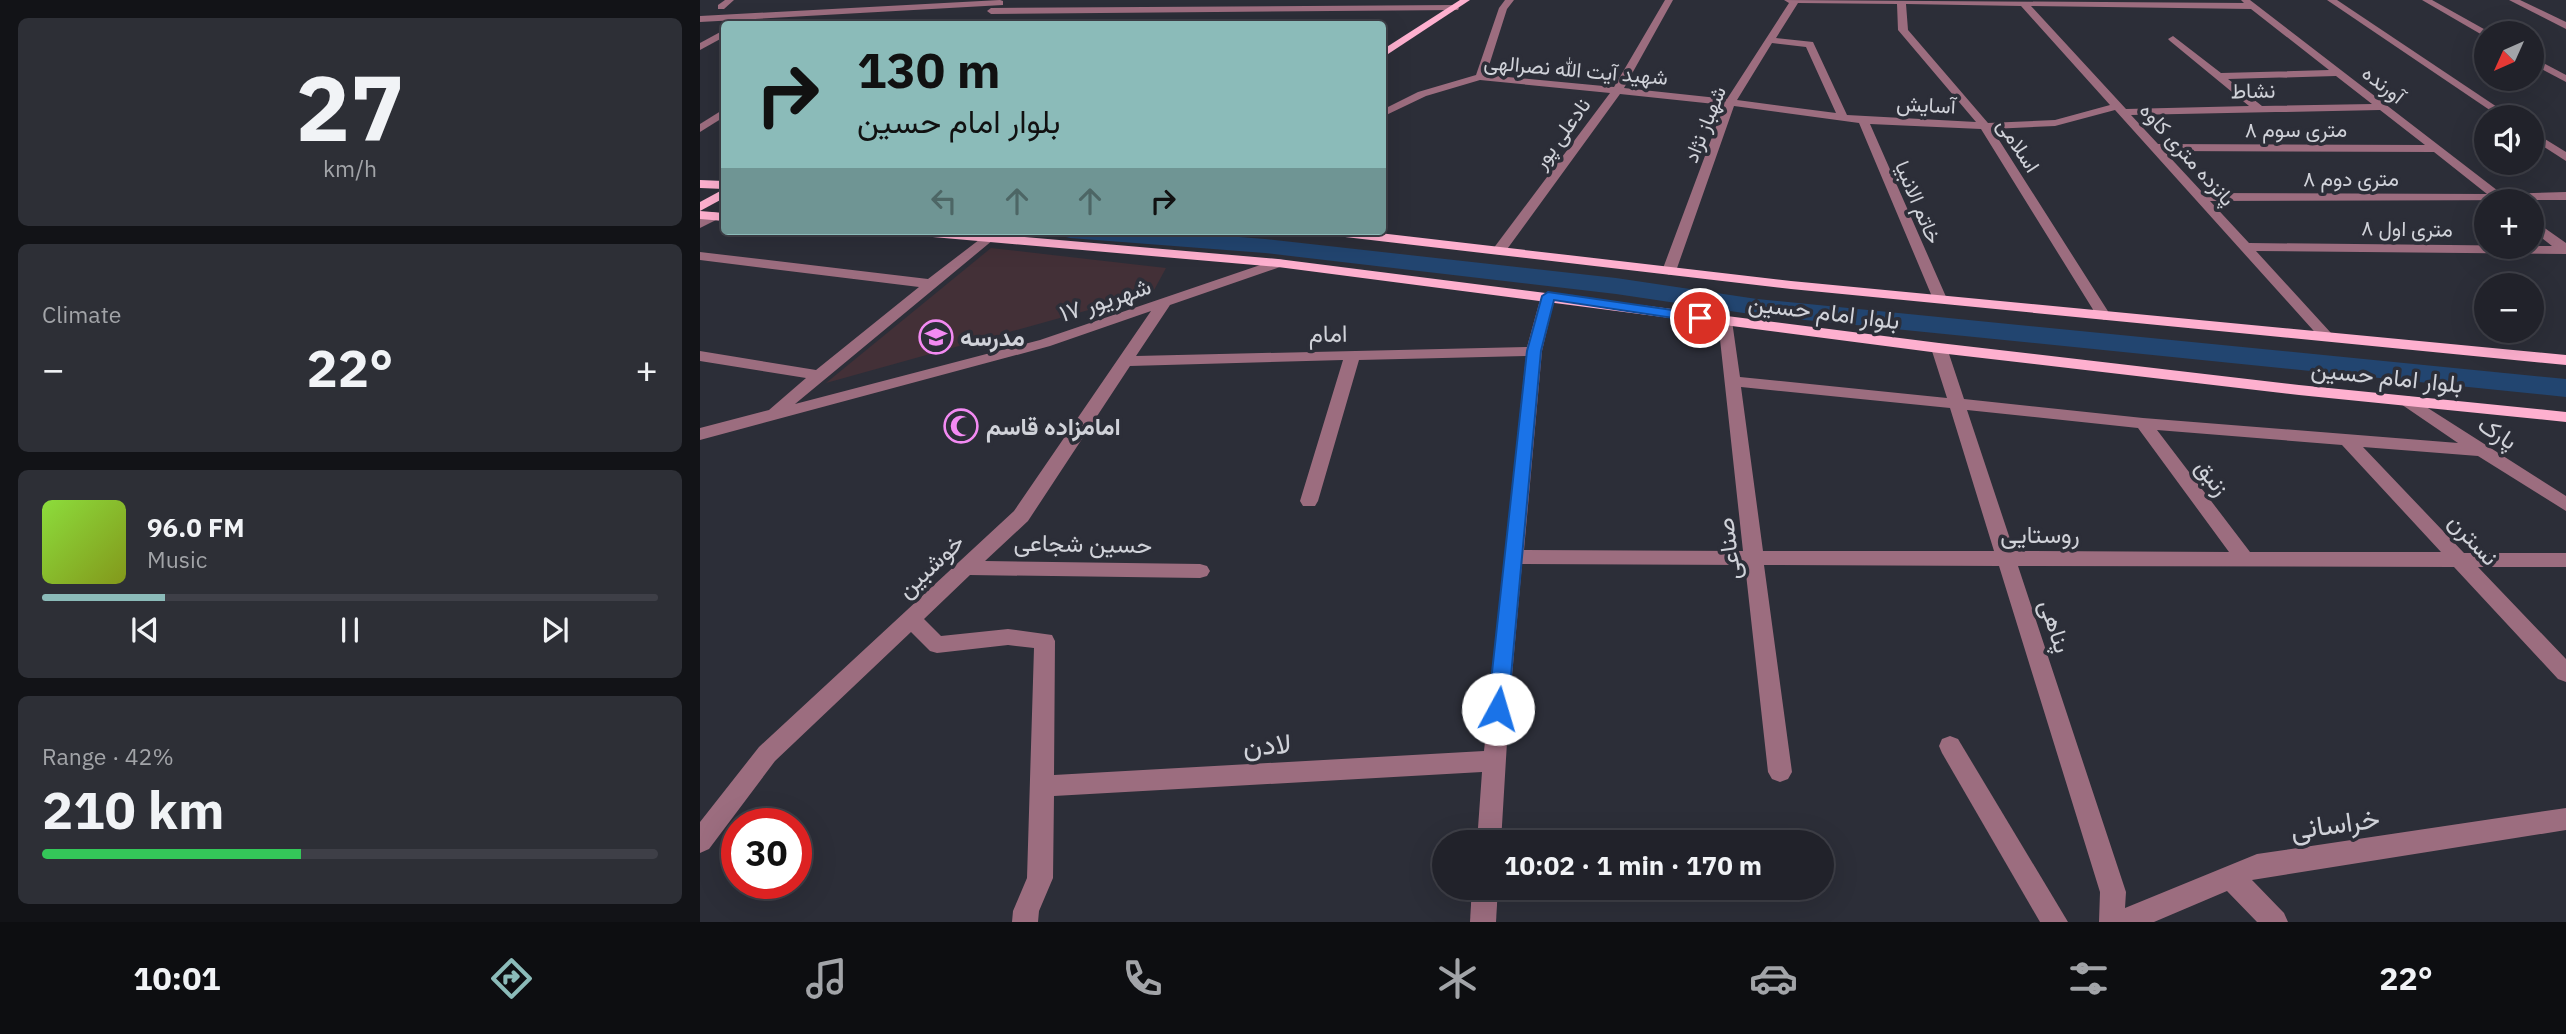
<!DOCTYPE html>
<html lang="en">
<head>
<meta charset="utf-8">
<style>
	body { margin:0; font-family:"IBM Plex Sans",Vazirmatn,sans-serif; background:#2d2f36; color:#f1f3f6; height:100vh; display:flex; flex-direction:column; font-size:26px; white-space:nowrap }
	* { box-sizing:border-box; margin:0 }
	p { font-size:23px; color:#a2a4a8 }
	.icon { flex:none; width:38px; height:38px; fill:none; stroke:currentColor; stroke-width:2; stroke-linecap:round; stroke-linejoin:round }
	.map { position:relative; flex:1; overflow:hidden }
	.sheet { display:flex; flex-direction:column; gap:18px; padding:18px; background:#121317; width:700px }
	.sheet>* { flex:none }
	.guide { position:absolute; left:21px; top:21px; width:665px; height:214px; border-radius:7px; box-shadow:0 7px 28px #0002,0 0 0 2px #3e3f47; background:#8bbbb9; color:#111; overflow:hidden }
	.needle { width:46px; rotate:225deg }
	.controls { position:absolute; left:1774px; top:21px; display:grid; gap:14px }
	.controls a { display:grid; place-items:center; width:70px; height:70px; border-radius:50%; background:#21222a; box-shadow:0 7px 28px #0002,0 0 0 2px #3e3f47; font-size:35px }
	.speed { position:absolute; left:21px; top:808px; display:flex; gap:14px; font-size:35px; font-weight:700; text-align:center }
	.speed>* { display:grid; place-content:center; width:91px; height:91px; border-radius:50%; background:#21222a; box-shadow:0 7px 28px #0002,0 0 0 2px #3e3f47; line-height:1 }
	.speed .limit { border:10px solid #d22; background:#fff; color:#111 }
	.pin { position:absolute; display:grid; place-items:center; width:60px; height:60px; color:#fff; margin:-30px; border:4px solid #fff; border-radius:50%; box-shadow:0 2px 7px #0007 }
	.me { position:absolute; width:77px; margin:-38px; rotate:6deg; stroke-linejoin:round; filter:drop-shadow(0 0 5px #0008) }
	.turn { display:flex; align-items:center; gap:24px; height:147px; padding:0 21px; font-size:32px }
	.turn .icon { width:91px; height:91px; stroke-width:2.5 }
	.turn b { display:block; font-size:49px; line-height:60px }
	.lanes { display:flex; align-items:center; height:66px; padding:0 21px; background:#0003; justify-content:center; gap:35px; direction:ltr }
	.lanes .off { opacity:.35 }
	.big { font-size:52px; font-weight:700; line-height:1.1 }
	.sheet .widget { flex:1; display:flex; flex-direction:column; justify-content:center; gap:10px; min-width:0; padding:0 24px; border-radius:10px; background:#2d2f36 }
	.sheet .dial { align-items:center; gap:0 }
	.dial b { font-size:91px; line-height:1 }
	.song { display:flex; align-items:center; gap:21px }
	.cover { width:84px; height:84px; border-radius:10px; background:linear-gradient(135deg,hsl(90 70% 55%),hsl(70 70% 35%)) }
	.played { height:7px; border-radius:4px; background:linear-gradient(90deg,#8bbbb9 20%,#3e3f47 20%) }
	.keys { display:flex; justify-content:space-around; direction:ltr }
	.heat { display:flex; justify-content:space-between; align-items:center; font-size:38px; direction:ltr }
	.charge { height:10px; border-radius:5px; background:linear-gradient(90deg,#34c759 42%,#3e3f47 0) }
	.trip { position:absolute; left:732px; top:830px; width:402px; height:70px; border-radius:35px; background:#21222a; box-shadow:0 7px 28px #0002,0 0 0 2px #3e3f47; font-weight:700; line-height:70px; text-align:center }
	.menu { display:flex; height:112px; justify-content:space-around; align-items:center; background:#0d0e11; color:#a2a4a8 }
	.menu .icon { width:49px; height:49px }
	.menu .on { color:#8bbbb9 }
	.menu b { font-size:32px; color:#f1f3f6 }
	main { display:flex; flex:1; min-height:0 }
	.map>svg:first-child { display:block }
</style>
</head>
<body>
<main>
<section class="sheet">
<div class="widget dial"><b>27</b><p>km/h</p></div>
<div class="widget"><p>Climate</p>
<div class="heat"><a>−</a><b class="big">22°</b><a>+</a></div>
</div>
<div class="widget">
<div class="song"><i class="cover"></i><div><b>96.0 FM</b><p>Music</p></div></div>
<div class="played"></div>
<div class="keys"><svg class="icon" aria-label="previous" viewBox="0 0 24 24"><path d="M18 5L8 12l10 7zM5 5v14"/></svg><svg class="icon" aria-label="pause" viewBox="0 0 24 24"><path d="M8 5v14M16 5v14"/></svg><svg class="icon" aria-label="next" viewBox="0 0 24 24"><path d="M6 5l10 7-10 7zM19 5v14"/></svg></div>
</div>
<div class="widget"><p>Range · 42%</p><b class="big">210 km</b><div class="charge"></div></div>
</section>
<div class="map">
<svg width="1866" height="922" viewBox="0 0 1866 922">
	<rect width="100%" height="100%" fill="#2c2e38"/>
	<polygon fill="#433037" points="291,248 466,268 453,292 126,383"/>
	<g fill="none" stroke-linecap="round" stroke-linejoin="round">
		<polygon fill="#224570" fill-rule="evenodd" points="358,231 463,231 565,239 916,278 1057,299 1866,379 1866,397 1057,315 916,294 565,253 370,238 362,236"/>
		<g fill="#9c6d7f" fill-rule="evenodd">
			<polygon points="25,0 34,0 24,9 18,9 18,5"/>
			<polygon points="300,0 303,1 303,5 0,22 0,16"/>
			<path d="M805,0H814L807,9L786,75L914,87L965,0H973L924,88L1027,99L1089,3L1084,0L1544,3L1541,0H1550L1802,194L1866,192V200L1510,201L1549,243L1852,246L1832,230V219L1866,243V254L1556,251L1631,333L1634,336L1626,341L1621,339L1415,110L1355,126L1292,129L1411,316L1404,320L1397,316L1281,129L1170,124L1247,299L1240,303L1233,299L1159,123L1034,106L976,271L969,275L962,271L1024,105L920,94L805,252L800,253L793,249L910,93L780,80L726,96L682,117V110L718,92L776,75L799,8ZM1098,3L1197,4L1198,30L1276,122L1147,115L1113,42L1076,38ZM1206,4L1321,6L1410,105L1355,120L1288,123L1208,30ZM1331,6L1551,9L1629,70L1521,73L1473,36L1468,39L1470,41L1549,106L1426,109ZM1072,43L1106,47L1136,113L1037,100ZM1636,76L1672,104L1562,106L1528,79ZM1680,110L1725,145L1458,144L1431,115ZM1464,151L1734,152L1787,194L1503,193Z"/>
			<polygon points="1627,0 1637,0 1812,117 1800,117"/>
			<polygon points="1722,0 1732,0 1791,33 1784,36"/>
			<polygon points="1809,0 1820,0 1866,22 1866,29"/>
			<polygon points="755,5 759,8 758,10 291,14 287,11 291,8"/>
			<polygon points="24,30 24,37 0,50 0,43"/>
			<polygon points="1832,57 1866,75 1866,82 1832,64"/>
			<polygon points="24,109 24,117 0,132 0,124"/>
			<polygon points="1832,131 1866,152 1866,161 1832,139"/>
			<polygon points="13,212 18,213 18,219 0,228 0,218"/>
			<path d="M288,233L295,237L293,240L95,404L340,340L578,259L583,260V266L470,305L436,356L827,347L841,296L848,292L855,296L842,351L824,550L1043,551L1018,321L1025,317L1032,321L1040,377L1247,398L1231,348L1239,343L1247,348L1264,399L1443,418L1758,443L1695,400L1697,396H1709L1866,496V511L1778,456L1663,447L1764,553H1866V567H1778L1866,659V682L1858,679L1754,567L1318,566L1426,892L1425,908L1557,854L1866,808V830L1552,880L1584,913L1588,922H1557L1527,891L1454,922H1399L1400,892L1299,566L1064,565L1092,772L1088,779L1080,782L1072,779L1068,772L1045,565L822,564L809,709L801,842H777L782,772L354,796L353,878L339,911L338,922H312L313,911L327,878L334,648L308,645L237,653L230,651L211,632L75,761L9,849L0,853V822L59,747L314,511L451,311L350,346L0,440V428L69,410L106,378L0,361V351L116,370L219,287L0,260V252L228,279ZM826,356L784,751L354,775L355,641L352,635L308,629L241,636L224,619L270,575L500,578L507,576L510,571L507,566L500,564L285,561L328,521L430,366L643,360L600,501L603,506H615L618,501L659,360ZM1041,387L1250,408L1294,551H1063ZM1267,410L1438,428L1529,552L1314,551ZM1457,430L1642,445L1741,552H1550Z"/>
			<polygon points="1250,736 1258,739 1368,922 1340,922 1242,753 1239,746 1242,739"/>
			<polygon points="772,887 798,887 796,922 770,922"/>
		</g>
		<g fill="#feb0cf" fill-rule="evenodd">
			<polygon points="760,0 770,0 682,58 682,50"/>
			<polygon points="0,180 24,181 24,189 0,188"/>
			<polygon points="24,189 24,198 0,211 0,202"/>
			<polygon points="0,211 24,213 24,221 0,219"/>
			<polygon points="203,231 255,231 578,259 1239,343 1599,385 1866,412 1866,422 1599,395 1239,353 578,267 210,235"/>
			<polygon points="621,231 662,231 1091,281 1866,355 1866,365 1091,289 628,235"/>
		</g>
	</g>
	<polygon fill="#1a73e8" stroke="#114b97" stroke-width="2" points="848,292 1000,314 1007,318 1000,322 854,300 841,351 808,709 805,715 798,718 791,715 788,709 827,351 842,296"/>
	<defs>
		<symbol id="school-ring" viewBox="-11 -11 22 22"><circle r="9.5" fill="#2c2e38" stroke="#f38af2" stroke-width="1.5"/><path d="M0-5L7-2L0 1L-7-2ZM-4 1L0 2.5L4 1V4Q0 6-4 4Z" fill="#f38af2"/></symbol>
		<symbol id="mosque-ring" viewBox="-11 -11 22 22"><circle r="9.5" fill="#2c2e38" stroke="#f38af2" stroke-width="1.5"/><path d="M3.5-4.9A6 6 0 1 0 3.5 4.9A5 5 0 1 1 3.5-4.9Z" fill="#f38af2"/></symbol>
	</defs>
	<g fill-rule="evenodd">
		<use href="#school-ring" x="217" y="318" width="38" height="38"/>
		<use href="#mosque-ring" x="242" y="407" width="38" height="38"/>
	</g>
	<g text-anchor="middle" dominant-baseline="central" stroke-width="7" stroke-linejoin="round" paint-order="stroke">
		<g font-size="21" fill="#d0d2d9" stroke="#2c2e38">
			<text transform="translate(876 69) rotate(5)">شهید آیت الله نصرالهی</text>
			<text transform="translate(1684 84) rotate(38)">آورنده</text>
			<text transform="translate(1553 90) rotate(-1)">نشاط</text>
			<text transform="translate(1226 104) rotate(3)">آسایش</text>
			<text transform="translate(1004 124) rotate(-68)">شهباز نژاد</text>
			<text x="1596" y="129">۸ متری سوم</text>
			<text transform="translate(861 133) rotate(-54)">نادعلی پور</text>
			<text transform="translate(1319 145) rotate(57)">اسلامی</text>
			<text transform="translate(1488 154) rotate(48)">پانزده متری کاوه</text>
			<text x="1651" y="178">۸ متری دوم</text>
			<text transform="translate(1219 202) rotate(67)">خاتم الانبیا</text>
			<text transform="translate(1707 228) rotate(1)">۸ متری اول</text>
		</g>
		<g font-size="24" fill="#d0d2d9" stroke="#2c2e38">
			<text transform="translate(405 299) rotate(-18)">۱۷ شهریور</text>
			<text transform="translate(1124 311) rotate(7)">بلوار امام حسین</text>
			<text transform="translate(628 333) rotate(-1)">امام</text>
			<text transform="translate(1687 376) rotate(6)">بلوار امام حسین</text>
			<text transform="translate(1798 432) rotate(33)">پارک</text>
			<text transform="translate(1513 477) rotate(53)">زنبق</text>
			<text x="1340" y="534">روستایی</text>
			<text transform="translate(1774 539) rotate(47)">نسترن</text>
			<text transform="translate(383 543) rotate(1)">حسین شجاعی</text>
			<text transform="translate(1028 549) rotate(-97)">صناعی</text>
			<text transform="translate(230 565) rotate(-43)">خوشبین</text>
			<text transform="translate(1356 626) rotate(72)">پناهی</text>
		</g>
		<g font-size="24" font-weight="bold" fill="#d0d2d9" stroke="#2c2e38" text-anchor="start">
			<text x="260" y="337">مدرسه</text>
			<text x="286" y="426">امامزاده قاسم</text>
		</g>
		<g font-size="28" fill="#d0d2d9" stroke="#2c2e38">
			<text transform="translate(567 744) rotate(-3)">لادن</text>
			<text transform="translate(1635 823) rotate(-8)">خراسانی</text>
		</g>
	</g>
</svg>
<div class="controls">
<a><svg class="needle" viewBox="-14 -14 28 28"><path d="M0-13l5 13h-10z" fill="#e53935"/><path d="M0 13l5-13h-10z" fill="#a2a4a8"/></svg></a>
<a><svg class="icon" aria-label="sound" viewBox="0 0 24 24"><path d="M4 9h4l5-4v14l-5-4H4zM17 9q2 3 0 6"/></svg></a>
<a>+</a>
<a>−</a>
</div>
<div class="speed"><div class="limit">30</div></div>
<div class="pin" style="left:1000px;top:318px;background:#d93025"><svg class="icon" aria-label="arrive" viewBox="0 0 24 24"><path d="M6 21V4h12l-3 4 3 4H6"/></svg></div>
<svg class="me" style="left:798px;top:709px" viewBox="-20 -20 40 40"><circle r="19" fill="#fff"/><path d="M0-13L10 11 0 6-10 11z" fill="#1a73e8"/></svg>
<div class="trip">10:02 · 1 min · 170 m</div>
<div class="guide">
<div class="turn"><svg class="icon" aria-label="right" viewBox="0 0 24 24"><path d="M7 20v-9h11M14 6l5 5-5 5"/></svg><div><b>130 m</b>بلوار امام حسین</div></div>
<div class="lanes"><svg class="icon off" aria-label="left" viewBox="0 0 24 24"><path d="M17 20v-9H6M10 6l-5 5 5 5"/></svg><svg class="icon off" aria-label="ahead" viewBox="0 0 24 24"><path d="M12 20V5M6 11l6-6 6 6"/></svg><svg class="icon off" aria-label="ahead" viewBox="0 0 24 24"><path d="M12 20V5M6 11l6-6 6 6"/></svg><svg class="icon" aria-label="right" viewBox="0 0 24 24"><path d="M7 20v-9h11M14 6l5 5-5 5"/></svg></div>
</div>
</div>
</main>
<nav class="menu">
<b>10:01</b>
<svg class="icon on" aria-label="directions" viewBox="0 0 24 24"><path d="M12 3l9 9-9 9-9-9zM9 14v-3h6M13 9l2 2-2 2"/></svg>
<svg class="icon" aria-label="music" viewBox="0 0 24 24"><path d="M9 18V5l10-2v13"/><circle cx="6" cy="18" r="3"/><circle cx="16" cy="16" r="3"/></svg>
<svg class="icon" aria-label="phone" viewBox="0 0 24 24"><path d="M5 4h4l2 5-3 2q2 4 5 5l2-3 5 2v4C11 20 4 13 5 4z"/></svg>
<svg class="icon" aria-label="climate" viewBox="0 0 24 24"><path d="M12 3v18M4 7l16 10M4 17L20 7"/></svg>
<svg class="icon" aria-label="car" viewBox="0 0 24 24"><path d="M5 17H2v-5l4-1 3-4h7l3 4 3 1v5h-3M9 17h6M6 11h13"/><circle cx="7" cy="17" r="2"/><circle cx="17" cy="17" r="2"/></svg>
<svg class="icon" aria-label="filters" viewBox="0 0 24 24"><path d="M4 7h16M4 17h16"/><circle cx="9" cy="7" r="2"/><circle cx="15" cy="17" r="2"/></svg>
<b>22°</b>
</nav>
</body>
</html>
